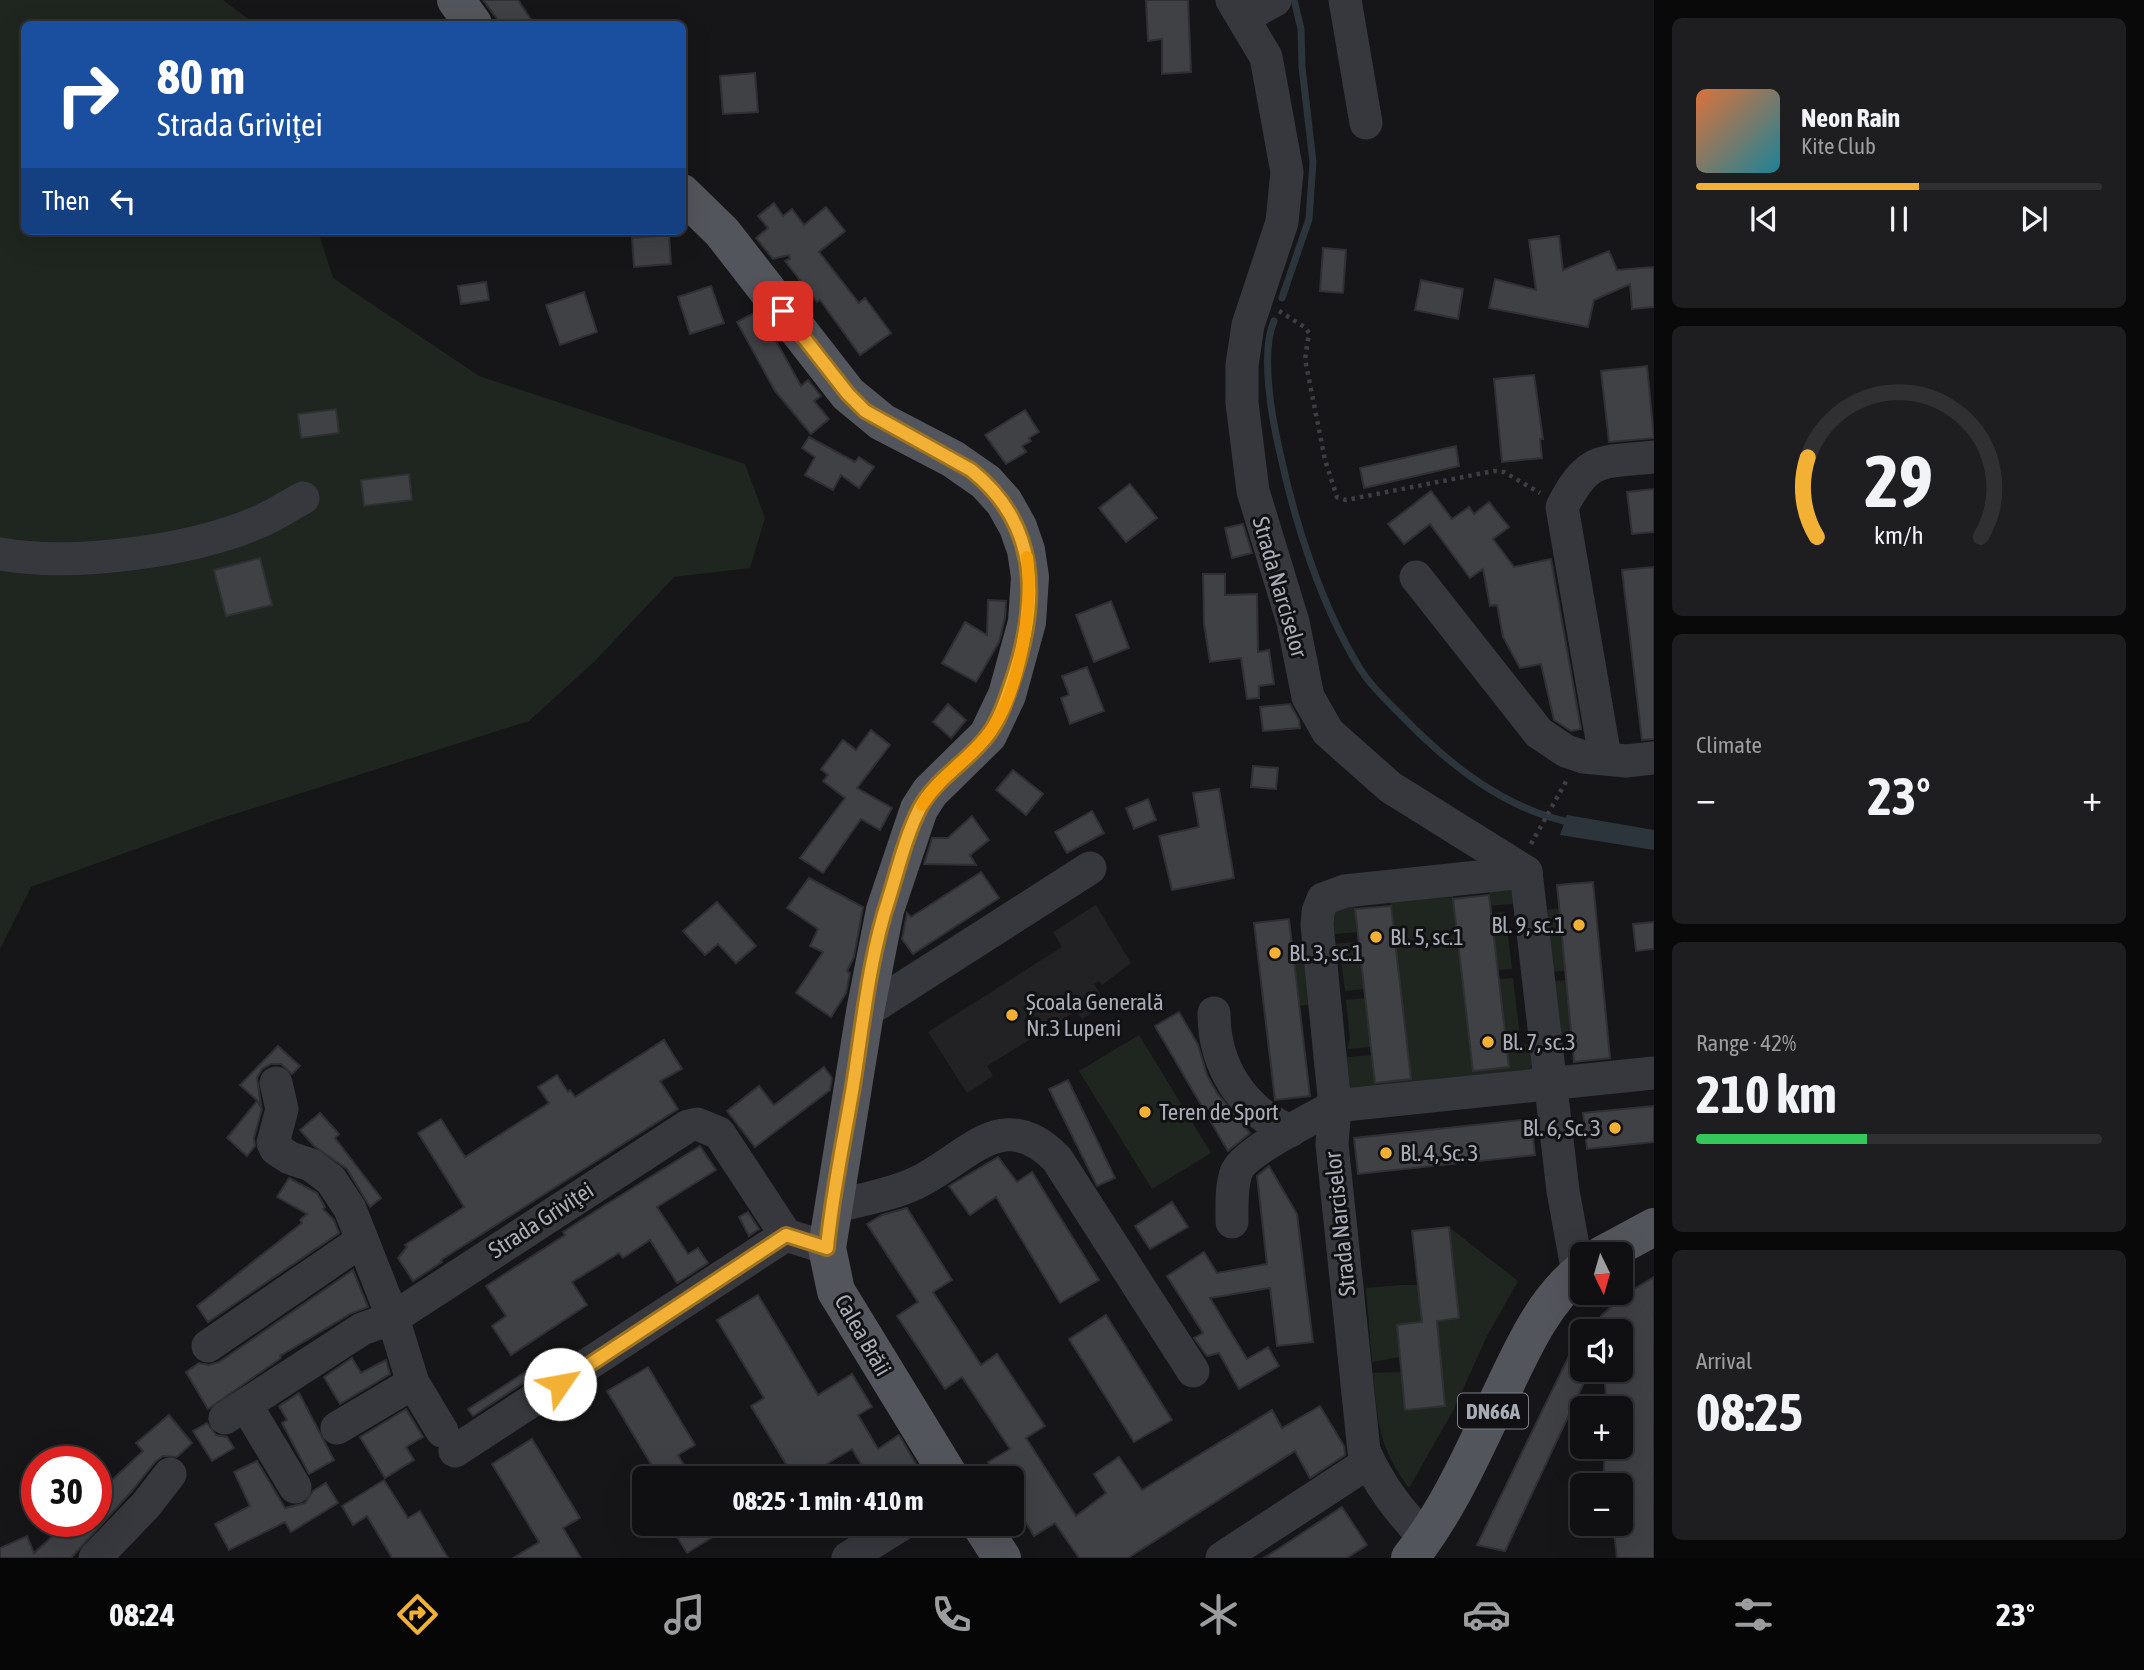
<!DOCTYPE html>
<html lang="en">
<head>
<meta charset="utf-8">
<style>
	body { margin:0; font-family:"Asap Condensed",sans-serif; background:#1e1e20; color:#f1f3f6; height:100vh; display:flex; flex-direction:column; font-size:26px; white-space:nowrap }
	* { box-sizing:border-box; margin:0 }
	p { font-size:23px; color:#9c9d9f }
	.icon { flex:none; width:38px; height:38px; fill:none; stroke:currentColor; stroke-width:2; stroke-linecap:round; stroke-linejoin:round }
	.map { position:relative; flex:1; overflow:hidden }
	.sheet { display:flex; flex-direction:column; gap:18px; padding:18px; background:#09090a; width:490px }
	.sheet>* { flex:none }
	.top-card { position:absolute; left:21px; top:21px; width:665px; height:214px; border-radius:10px; box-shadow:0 7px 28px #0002,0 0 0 2px #303032; background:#1a4fa0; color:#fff; overflow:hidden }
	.needle { width:46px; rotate:175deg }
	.buttons { position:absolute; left:1570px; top:1242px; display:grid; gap:14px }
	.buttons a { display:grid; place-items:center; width:63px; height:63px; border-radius:10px; background:#101012; box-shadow:0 7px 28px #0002,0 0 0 2px #303032; font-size:35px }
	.speed { position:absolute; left:21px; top:1446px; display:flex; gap:14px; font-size:35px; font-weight:700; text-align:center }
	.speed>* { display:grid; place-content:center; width:91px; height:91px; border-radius:50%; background:#101012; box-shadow:0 7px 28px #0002,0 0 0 2px #303032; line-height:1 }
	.speed .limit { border:10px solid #d22; background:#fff; color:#111 }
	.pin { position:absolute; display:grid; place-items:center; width:60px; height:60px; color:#fff; margin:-30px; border-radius:14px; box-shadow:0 4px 10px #0006 }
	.me { position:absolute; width:77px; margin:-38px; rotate:57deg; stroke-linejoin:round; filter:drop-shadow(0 0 5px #0008) }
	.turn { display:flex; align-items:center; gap:24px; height:147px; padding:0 21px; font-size:32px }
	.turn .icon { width:91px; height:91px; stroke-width:2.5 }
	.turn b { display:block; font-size:49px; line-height:60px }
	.then { display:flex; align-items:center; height:66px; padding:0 21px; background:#0003; gap:14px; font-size:26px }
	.big { font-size:52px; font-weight:700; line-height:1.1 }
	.sheet .card { flex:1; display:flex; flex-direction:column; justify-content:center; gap:10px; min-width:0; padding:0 24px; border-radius:10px; background:#1e1e20 }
	.sheet .dial { align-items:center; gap:0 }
	.dial svg { height:182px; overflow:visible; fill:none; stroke:#303032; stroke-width:7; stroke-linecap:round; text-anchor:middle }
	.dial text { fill:#f1f3f6; stroke:none }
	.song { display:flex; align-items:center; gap:21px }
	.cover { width:84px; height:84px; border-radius:10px; background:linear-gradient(135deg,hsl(20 70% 55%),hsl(190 70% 35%)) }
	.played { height:7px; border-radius:4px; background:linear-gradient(90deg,#f2b134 55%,#303032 55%) }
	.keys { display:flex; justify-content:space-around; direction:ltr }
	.heat { display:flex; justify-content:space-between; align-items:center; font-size:38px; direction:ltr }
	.charge { height:10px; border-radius:5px; background:linear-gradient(90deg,#34c759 42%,#303032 0) }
	.trip { position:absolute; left:632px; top:1466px; width:392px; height:70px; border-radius:10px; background:#101012; box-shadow:0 7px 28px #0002,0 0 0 2px #303032; font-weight:700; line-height:70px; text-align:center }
	.tabs { display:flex; height:112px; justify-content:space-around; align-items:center; background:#060607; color:#9c9d9f }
	.tabs .icon { width:49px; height:49px }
	.tabs .on { color:#f2b134 }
	.tabs b { font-size:32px; color:#f1f3f6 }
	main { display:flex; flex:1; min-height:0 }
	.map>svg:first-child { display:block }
</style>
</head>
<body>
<main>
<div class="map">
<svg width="1654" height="1558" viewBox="0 0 1654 1558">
	<rect width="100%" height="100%" fill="#161618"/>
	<polygon fill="#222225" points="1096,905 1131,963 1102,985 1099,981 1094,984 1106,1004 1082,1019 1076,1011 987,1066 993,1076 967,1093 928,1032 1062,947 1053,932"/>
	<g fill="#1e261f">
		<polygon points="0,0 223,0 255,24 24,24 24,231 318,231 333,278 479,376 745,464 765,518 750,568 674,577 595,661 529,721 219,819 31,887 0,949"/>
		<polygon points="1509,880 1520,903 1490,906 1489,891 1453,895 1473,1071 1509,1067 1507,1046 1537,1043 1540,1068 1350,1093 1340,1058 1372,1055 1411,1078 1390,902 1355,906 1357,932 1327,935 1329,907"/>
		<polygon points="1559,909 1565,971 1545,972 1539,910"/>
		<polygon points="1505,912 1512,969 1498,970 1491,914"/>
		<polygon points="1359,942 1364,989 1345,991 1341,960 1328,944"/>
		<polygon points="1310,956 1315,1004 1299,1006 1294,957"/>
		<polygon points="1513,978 1520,1037 1506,1039 1499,979"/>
		<polygon points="1566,980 1571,1034 1552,1036 1546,982"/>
		<polygon points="1365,998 1371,1047 1347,1049 1350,1039 1346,1000"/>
		<polygon points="1139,1035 1211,1153 1152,1189 1079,1071"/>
		<path d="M1449,1227L1518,1281L1487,1336L1454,1409L1409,1488C1378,1446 1378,1423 1373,1373L1402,1372L1405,1410L1445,1406L1437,1321L1459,1318Z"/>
		<polygon points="1403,1285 1418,1285 1422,1322 1398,1325 1400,1357 1372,1362 1366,1288"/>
	</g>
	<polygon fill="#2c353c" points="1567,815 1654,830 1654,850 1560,835"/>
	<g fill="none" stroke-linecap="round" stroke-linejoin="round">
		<g stroke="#2c353c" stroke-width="7">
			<polyline points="1282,298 1309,219 1313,162 1302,67 1301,29 1294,0"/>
			<path d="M1274,321C1260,353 1272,419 1280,453C1295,523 1321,605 1359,667C1370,685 1386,700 1401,715C1448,764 1505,810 1574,823"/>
		</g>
	</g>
	<g fill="#404145" stroke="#303034" stroke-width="2">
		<polygon points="483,0 518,0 534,24 501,24"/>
		<polygon points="1146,0 1188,0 1191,72 1162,74 1162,39 1148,41"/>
		<polygon points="755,73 758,112 723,114 720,76"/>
		<polygon points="774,203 783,216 792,209 804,225 826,207 845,231 819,252 859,303 865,298 891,333 860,355 820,300 817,302 785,261 790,259 789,255 773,259 756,238 768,228 758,216"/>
		<polygon points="669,235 671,264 634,267 632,238"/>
		<polygon points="1559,236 1563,270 1609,251 1617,270 1654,267 1654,307 1632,309 1630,284 1594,300 1588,327 1489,308 1495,279 1536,290 1529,240"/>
		<polygon points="1323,248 1346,250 1343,293 1320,291"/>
		<polygon points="1421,280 1463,289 1458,319 1415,310"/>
		<polygon points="486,282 489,300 461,304 458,286"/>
		<polygon points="711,286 724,323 690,334 678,297"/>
		<polygon points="584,292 597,332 560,345 546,305"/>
		<polygon points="756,312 770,330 801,386 808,380 821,396 814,401 829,419 811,434 775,391 737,322"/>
		<polygon points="1647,366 1654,438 1609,442 1601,371"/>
		<polygon points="1534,375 1543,439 1540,439 1542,458 1502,462 1494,379"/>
		<polygon points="336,409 339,433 301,438 298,414"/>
		<polygon points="1025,410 1039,432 1029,438 1031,441 1022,446 1026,452 1006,464 985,435"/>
		<polygon points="809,437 855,462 859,457 874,467 859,488 841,475 833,490 805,475 815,457 802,448"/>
		<polygon points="1456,446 1459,466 1364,488 1360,468"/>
		<polygon points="409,474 412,500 364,506 361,480"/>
		<polygon points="1130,484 1157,518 1126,542 1099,508"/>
		<polygon points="1654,489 1654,532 1632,534 1627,492"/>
		<polygon points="1431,491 1452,519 1469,507 1474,514 1489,502 1509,527 1493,539 1514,567 1551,559 1581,729 1571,731 1554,720 1541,664 1520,668 1503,637 1497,605 1490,606 1483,569 1470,578 1430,524 1404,544 1388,524"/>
		<polygon points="1243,524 1252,553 1232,558 1225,528"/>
		<polygon points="260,558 272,605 226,616 214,570"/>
		<polygon points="1654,567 1654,739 1642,740 1622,570"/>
		<polygon points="1203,574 1225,574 1225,595 1257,594 1258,652 1269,650 1274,684 1259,686 1259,698 1247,699 1241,658 1210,662 1204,624"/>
		<polygon points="988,600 1006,601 1005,618 999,642 976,682 942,663 965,622 987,635"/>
		<polygon points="1111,601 1129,648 1094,662 1076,615"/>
		<polygon points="1087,667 1104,711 1070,724 1061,698 1069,695 1062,676"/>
		<polygon points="948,704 966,720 951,738 933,722"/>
		<polygon points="1290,704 1299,720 1300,728 1263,731 1260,707"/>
		<polygon points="871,730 890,745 857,788 892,808 880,830 861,819 823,873 800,858 845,798 823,781 828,775 821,769 843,740 856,750"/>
		<polygon points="1253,766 1278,768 1276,789 1251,787"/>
		<polygon points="1013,770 1043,794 1026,815 996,790"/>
		<polygon points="1219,789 1234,878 1172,890 1159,836 1199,827 1193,793"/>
		<polygon points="1148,799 1156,820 1134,829 1126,808"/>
		<polygon points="1092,811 1104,833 1067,853 1055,832"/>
		<polygon points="972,816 989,840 970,855 976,865 924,864 932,838 948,838"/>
		<polygon points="981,872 999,898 913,954 902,939 907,913 911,917"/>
		<polygon points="809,878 863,907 854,957 847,971 850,973 846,993 831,1017 796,993 823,952 810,946 818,929 787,908"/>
		<polygon points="1593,882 1610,1058 1574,1062 1557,885"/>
		<polygon points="1489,895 1509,1067 1473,1071 1453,899"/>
		<polygon points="717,902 756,946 736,963 718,944 705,955 683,931"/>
		<polygon points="1391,906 1411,1079 1375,1083 1355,909"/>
		<polygon points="1289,919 1310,1096 1275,1100 1254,923"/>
		<polygon points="1654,922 1654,949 1636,951 1633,924"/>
		<polygon points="1179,1012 1198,1045 1207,1075 1217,1093 1250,1133 1228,1151 1155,1026"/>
		<polygon points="664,1040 682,1069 660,1081 678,1109 441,1260 442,1262 413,1281 398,1258 407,1247 405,1245 464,1207 418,1133 441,1119 465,1157 549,1103 538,1087 557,1075 568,1092 570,1090 575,1097"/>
		<polygon points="278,1046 300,1066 292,1074 281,1064 271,1064 262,1069 257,1078 261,1104 240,1085"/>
		<polygon points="824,1067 832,1078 830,1090 755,1147 727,1111 759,1086 774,1105"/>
		<polygon points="1068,1080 1115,1178 1097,1186 1049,1089"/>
		<polygon points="257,1101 262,1109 254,1138 255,1146 247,1156 227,1138"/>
		<polygon points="1654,1106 1654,1142 1587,1149 1583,1113"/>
		<polygon points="320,1113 339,1134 335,1138 381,1198 370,1207 347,1169 314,1146 300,1130"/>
		<polygon points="1531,1119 1535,1155 1358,1174 1354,1138"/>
		<polygon points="700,1146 716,1170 657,1207 688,1254 698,1248 708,1263 677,1283 650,1240 623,1258 619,1253 572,1282 587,1305 511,1355 492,1326 506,1316 486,1286 565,1235 563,1232 594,1212"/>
		<polygon points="998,1157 1017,1182 1032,1172 1099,1280 1060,1303 996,1197 970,1215 949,1186"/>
		<polygon points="1269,1166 1297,1214 1313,1342 1277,1346 1270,1288 1210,1298 1247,1359 1268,1347 1279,1366 1239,1389 1219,1353 1207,1356 1194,1338 1203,1333 1167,1276 1204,1252 1217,1273 1267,1264 1257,1176"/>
		<polygon points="289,1178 317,1193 325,1207 323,1209 334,1220 339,1233 208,1322 197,1306 302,1223 300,1220 307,1214 277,1197"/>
		<polygon points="1172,1202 1188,1227 1150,1249 1135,1226"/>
		<polygon points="907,1208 952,1280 933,1292 981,1365 997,1354 1045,1426 1026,1438 1076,1516 1106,1493 1094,1474 1119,1457 1142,1490 1272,1410 1282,1428 1320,1406 1344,1446 1345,1455 1310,1478 1295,1451 1128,1558 1079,1558 1055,1523 1034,1536 1012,1500 1012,1479 998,1479 988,1462 1010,1449 962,1377 945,1389 897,1316 918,1302 867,1224 882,1215"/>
		<polygon points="748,1212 759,1229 749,1236 739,1217"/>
		<polygon points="1449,1227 1459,1318 1437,1321 1445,1406 1405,1410 1397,1325 1422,1322 1412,1231"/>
		<polygon points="353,1270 368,1307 352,1313 280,1356 281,1358 208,1409 186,1372 199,1363 209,1365 219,1362"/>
		<polygon points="1654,1277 1654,1558 1617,1558 1613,1524 1620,1524 1620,1486 1603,1486 1605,1447 1620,1447 1620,1409 1607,1409 1604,1370 1620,1370 1620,1332 1602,1332 1601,1316 1624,1295"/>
		<polygon points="758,1295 818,1395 852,1374 872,1407 858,1415 878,1449 899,1435 925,1479 870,1479 852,1449 801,1479 795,1479 751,1406 764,1398 717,1320"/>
		<polygon points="1106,1315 1172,1420 1134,1442 1069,1339"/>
		<polygon points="1582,1329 1582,1370 1590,1370 1505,1551 1477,1545"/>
		<polygon points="352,1358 361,1373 386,1360 390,1374 340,1404 324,1377"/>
		<polygon points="536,1365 540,1372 473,1416 468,1409"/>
		<polygon points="648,1367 695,1445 678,1455 692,1479 660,1479 607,1391"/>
		<polygon points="299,1393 334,1460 309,1474 282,1423 287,1420 279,1406"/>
		<polygon points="406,1409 423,1437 406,1447 414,1460 385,1478 360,1437"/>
		<polygon points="169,1415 192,1443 177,1457 163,1456 155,1462 131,1492 71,1558 0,1558 0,1548 27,1536 34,1553 69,1521 96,1521 96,1495 143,1451 136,1443"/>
		<polygon points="207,1423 216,1435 227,1437 234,1448 212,1461 193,1431"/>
		<polygon points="532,1439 580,1518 563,1528 581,1558 513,1558 539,1542 492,1464"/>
		<polygon points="257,1461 285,1508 305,1503 313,1491 326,1483 338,1503 291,1532 285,1522 229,1550 215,1524 250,1506 234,1472"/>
		<polygon points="384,1480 408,1518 420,1511 448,1558 392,1558 367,1516 353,1525 342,1506"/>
		<polygon points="1342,1507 1367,1545 1347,1558 1264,1558"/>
		<polygon points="669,1524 734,1524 687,1553"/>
	</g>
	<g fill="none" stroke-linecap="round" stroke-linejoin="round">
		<g stroke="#3d3f44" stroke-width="4.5" stroke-dasharray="3.5 5" stroke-linecap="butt">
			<polyline points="1279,311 1306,328 1309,333 1305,359 1325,460 1337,497 1346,500 1494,471 1504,472 1540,493"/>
			<polyline points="1531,844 1568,778"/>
		</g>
		<g stroke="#37383d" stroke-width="33">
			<polyline points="1232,0 1266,57 1287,172 1282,222 1248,325 1242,365 1242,403 1253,491 1293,622 1308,697 1328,732 1390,787 1526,872"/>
			<polyline points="1345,0 1366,123"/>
			<polyline points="1243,18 1275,0"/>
			<path d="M0,554C74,567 197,551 265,519C278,513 290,505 303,498"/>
			<polyline points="1416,577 1539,733 1566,751 1584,757 1626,761 1654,758"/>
			<path d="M1605,757L1562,507C1589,455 1600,463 1654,457"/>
			<polyline points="1526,872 1563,1191 1578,1273"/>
			<polyline points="865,1012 1090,868"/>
			<path d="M1214,1013C1214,1066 1242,1110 1290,1131"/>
			<polyline points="276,1083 282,1109 273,1143 276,1149 290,1158 311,1165 331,1180 350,1209 393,1318 413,1383 442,1431"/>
			<path d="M833,1207C859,1200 891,1195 916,1183C966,1160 1002,1102 1057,1159L1193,1371"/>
			<path d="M1232,1222C1232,1206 1231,1188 1236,1173C1242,1153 1315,1117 1335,1106L1317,925L1318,912L1323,899L1345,891L1526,872"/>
			<polyline points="208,1346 361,1241"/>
			<polyline points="246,1405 295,1487"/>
			<polyline points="225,1418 362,1329 393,1318 688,1126 697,1124 719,1133 786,1235 827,1248"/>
			<polyline points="337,1428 413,1383"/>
			<polyline points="455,1451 786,1235"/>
			<path d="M1425,1538C1399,1511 1379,1485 1364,1451L1332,1144L1335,1106L1654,1073"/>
			<polyline points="95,1558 146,1505 170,1474"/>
			<polyline points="848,1558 902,1524"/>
			<polyline points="1222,1558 1369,1462"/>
		</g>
		<g stroke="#53555c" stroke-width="38">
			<polyline points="456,0 473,24"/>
			<polyline points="682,193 722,232 848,394 882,422 953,459 986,482 1004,502 1018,527 1026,550 1030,577 1027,622 1007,695 988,735 930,792 919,809 885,910 865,1012 827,1248 836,1291 951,1479"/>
			<polyline points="1602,1255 1654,1227"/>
			<polyline points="980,1524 1002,1558"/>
			<path d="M1410,1558C1449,1509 1474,1450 1501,1394C1522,1350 1543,1301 1582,1270"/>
		</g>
	</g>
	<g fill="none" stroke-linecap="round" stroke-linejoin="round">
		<defs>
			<path id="route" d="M560,1384L786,1235L827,1248C832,1194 844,1140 853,1086C863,1024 869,958 889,898C898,869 906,835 920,808C936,778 968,762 988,735C1001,718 1007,696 1014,676C1039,599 1039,524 971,470L865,411L848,394L783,311"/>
		</defs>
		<use href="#route" stroke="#9d7322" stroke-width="18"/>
		<use href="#route" stroke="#f2b134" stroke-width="12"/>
		<path stroke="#f59e0b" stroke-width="12" d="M922,805C939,778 965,762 985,738C1019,699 1034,607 1027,557"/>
	</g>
	<g fill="#f2b134" stroke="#111113" stroke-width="2.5">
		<circle cx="1579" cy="925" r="7"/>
		<circle cx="1376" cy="937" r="7"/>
		<circle cx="1275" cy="953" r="7"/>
		<circle cx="1012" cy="1015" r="7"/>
		<circle cx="1488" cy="1042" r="7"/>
		<circle cx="1145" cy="1112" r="7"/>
		<circle cx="1615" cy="1128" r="7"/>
		<circle cx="1386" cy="1153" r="7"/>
	</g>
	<g text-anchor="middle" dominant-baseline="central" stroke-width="6" stroke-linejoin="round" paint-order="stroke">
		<rect fill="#111113" stroke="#7b7e86" stroke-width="2" x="1458" y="1393.5" width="70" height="35" rx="5"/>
		<g font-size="21" font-weight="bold" fill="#a8adb8">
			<text x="1493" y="1411">DN66A</text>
		</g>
		<g font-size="23" fill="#a8adb8" stroke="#111113">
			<text transform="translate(1280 587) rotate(74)">Strada Narciselor</text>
			<text transform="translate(541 1220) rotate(-33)">Strada Griviţei</text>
			<text transform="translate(1340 1224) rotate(-96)">Strada Narciselor</text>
			<text transform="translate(863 1335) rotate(60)">Calea Brăii</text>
		</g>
		<g font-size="23" fill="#a8adb8" stroke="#111113" text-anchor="start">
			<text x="1565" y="925" text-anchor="end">Bl. 9, sc.1</text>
			<text x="1390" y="937">Bl. 5, sc.1</text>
			<text x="1289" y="953">Bl. 3, sc.1</text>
			<text x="1026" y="1002">Școala Generală<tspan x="1026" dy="26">Nr.3 Lupeni</tspan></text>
			<text x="1502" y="1042">Bl. 7, sc.3</text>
			<text x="1159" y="1112">Teren de Sport</text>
			<text x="1601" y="1128" text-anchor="end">Bl. 6, Sc. 3</text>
			<text x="1400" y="1153">Bl. 4, Sc. 3</text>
		</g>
	</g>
</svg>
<div class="buttons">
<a><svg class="needle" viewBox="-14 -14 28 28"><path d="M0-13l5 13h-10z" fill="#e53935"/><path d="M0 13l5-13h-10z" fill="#9c9d9f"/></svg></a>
<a><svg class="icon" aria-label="sound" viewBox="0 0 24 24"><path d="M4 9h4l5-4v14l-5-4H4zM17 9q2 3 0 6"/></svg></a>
<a>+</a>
<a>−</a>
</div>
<div class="speed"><div class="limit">30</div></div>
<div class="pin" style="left:783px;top:311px;background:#d93025"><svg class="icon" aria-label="arrive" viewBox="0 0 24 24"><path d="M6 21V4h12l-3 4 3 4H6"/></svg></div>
<svg class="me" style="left:560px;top:1384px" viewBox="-20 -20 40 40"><circle r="19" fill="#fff"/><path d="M0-13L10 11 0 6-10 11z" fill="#f2b134"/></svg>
<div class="trip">08:25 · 1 min · 410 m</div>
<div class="top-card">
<div class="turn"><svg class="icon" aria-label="right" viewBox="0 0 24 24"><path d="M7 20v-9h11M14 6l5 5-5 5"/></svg><div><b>80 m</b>Strada Griviţei</div></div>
<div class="then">Then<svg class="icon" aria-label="left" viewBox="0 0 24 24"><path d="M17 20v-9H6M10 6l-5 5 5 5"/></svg></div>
</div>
</div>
<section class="sheet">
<div class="card">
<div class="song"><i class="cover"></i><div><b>Neon Rain</b><p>Kite Club</p></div></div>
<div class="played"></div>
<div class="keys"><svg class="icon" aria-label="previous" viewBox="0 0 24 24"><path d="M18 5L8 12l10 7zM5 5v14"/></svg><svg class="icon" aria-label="pause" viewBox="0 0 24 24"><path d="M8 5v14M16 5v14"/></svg><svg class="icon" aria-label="next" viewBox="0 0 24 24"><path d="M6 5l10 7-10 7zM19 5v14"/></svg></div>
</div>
<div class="card dial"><svg viewBox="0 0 100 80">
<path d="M14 69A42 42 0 1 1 86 69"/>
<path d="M14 69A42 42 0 0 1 10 34" stroke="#f2b134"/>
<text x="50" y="56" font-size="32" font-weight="700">29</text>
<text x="50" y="72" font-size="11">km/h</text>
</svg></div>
<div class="card"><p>Climate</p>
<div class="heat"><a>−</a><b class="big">23°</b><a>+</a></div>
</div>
<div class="card"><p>Range · 42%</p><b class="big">210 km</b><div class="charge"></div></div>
<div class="card"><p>Arrival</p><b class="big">08:25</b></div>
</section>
</main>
<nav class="tabs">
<b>08:24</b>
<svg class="icon on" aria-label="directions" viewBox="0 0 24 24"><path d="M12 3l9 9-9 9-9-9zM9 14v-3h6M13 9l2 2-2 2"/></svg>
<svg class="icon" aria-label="music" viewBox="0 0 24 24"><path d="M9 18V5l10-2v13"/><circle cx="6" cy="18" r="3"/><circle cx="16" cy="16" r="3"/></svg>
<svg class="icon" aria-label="phone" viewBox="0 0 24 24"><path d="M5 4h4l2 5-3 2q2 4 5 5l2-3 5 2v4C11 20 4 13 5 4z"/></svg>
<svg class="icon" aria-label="climate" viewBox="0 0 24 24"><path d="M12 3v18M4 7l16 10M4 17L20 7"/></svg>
<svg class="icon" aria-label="car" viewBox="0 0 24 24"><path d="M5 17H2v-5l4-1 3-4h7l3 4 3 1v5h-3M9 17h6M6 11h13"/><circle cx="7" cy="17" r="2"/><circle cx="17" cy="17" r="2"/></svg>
<svg class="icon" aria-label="filters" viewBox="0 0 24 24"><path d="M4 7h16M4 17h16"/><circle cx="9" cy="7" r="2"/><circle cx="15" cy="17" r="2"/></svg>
<b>23°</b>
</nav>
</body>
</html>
